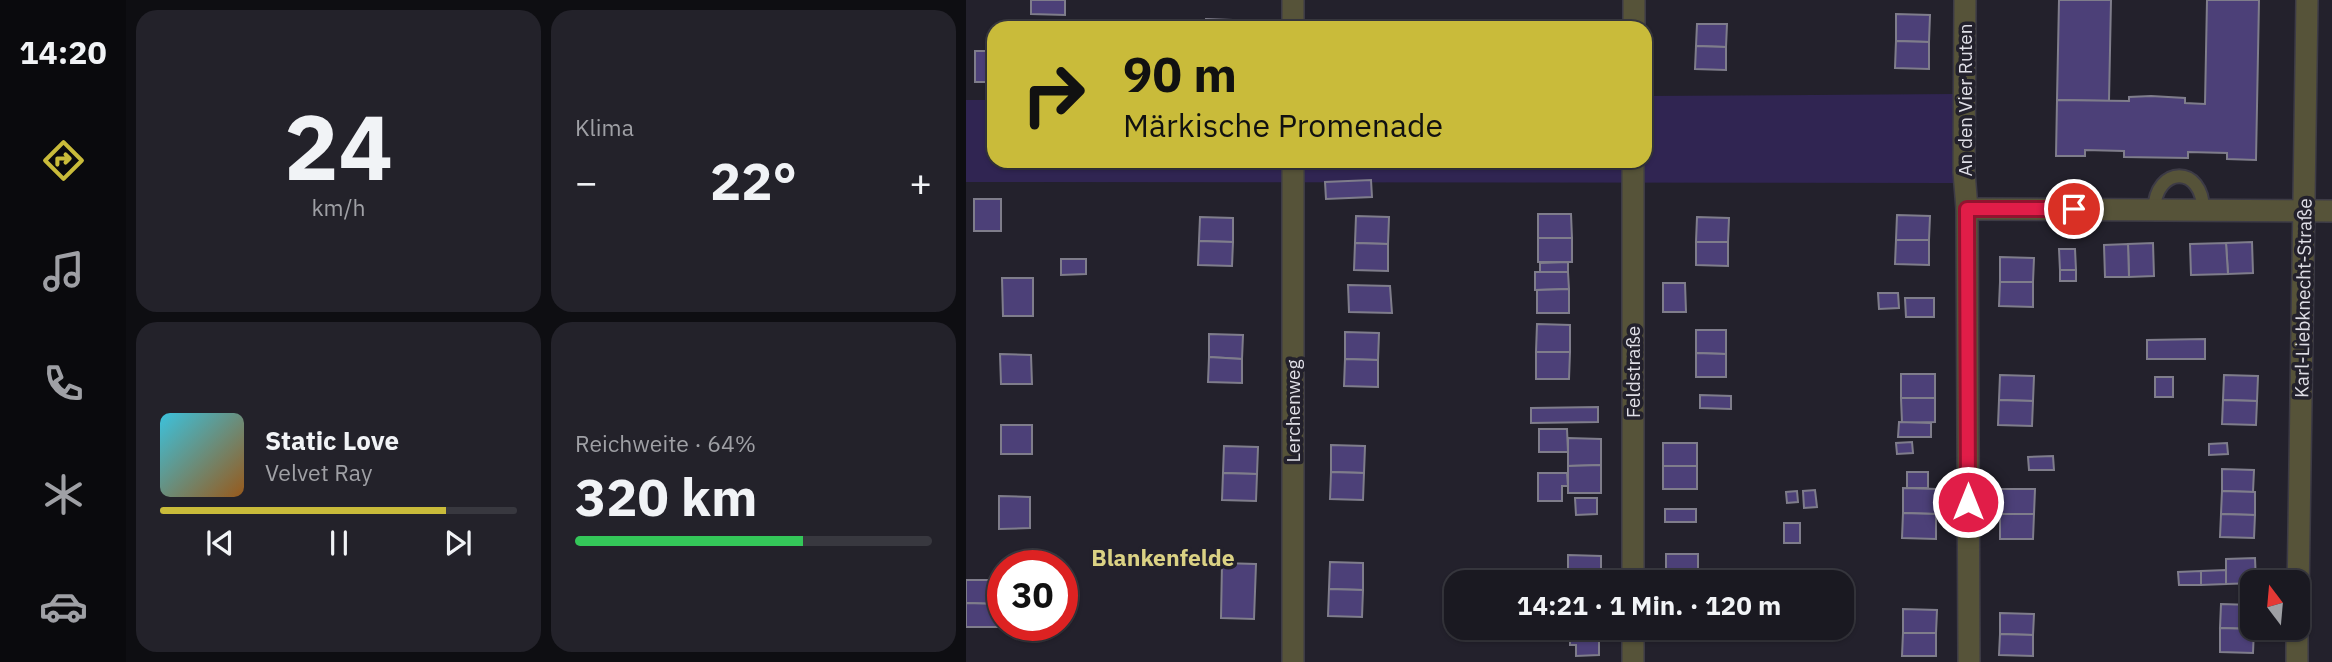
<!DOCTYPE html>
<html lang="de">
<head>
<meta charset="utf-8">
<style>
	body { margin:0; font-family:"IBM Plex Sans",sans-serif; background:#23222a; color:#f1f3f6; height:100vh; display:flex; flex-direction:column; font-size:26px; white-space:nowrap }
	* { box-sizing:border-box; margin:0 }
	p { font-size:23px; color:#9fa0a5 }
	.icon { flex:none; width:38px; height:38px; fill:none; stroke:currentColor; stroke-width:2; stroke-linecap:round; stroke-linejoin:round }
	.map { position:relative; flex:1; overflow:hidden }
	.panel { display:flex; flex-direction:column; gap:10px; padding:10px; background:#0e0e12; width:840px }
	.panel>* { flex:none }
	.hud { position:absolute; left:21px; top:21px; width:665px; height:147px; border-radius:21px; box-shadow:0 2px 5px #0004,0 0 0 2px #38383f; background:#c9bb3a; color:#111; overflow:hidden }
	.needle { width:46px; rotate:344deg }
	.fabs { position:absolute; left:1274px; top:570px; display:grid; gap:14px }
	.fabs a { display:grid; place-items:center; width:70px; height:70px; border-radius:14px; background:#1a1921; box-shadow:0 2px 5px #0004,0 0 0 2px #38383f; font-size:35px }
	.speed { position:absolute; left:21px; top:550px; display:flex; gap:14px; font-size:35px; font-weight:700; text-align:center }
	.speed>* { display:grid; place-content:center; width:91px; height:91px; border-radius:50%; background:#1a1921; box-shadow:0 2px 5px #0004,0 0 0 2px #38383f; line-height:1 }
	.speed .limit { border:10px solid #d22; background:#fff; color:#111 }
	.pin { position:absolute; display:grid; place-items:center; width:60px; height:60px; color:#fff; margin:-30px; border:4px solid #fff; border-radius:50%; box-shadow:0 2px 7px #0007 }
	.me { position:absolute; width:77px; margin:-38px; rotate:0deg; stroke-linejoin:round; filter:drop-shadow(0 0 5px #0008) }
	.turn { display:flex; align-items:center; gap:24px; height:147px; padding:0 21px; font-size:32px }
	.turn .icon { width:91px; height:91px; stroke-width:2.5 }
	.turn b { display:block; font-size:49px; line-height:60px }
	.big { font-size:52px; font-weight:700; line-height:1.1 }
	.panel .card { flex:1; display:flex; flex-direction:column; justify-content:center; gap:10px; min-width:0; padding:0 24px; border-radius:21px; background:#23222a }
	.panel .dial { align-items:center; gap:0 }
	.dial b { font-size:91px; line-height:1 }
	.song { display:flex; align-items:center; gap:21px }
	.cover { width:84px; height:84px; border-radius:10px; background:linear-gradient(135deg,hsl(190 70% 55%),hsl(30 70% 35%)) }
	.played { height:7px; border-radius:4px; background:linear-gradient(90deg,#c9bb3a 80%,#38383f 80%) }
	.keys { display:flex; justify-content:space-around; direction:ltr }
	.heat { display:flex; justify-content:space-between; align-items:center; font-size:38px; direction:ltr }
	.charge { height:10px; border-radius:5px; background:linear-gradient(90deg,#34c759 64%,#38383f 0) }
	.panel .tiles { flex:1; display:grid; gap:10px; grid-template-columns:repeat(2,1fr) }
	.trip { position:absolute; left:478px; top:570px; width:410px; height:70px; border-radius:21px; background:#1a1921; box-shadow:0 2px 5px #0004,0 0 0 2px #38383f; font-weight:700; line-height:70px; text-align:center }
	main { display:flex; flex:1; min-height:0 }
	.tabs { display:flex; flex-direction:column; width:126px; justify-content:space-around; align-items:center; background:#0a0a0d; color:#9fa0a5 }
	.tabs .icon { width:49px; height:49px }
	.tabs .on { color:#c9bb3a }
	.tabs b { font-size:32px; color:#f1f3f6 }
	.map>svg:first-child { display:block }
</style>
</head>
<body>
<main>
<nav class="tabs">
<b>14:20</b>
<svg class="icon on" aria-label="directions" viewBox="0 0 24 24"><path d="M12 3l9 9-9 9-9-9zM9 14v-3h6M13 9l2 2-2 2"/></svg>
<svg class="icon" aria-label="music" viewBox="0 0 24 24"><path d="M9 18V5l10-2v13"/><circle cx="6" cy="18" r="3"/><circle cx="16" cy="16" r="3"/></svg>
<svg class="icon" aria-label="phone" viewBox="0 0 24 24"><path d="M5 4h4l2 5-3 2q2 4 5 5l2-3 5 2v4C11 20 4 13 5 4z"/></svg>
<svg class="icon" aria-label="climate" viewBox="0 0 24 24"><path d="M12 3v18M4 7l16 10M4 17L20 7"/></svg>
<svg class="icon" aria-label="car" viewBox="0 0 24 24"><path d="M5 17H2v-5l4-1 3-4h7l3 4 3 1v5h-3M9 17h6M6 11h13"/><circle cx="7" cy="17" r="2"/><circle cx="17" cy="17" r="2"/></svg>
</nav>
<section class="panel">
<div class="tiles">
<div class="card dial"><b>24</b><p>km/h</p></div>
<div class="card"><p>Klima</p>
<div class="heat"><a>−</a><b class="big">22°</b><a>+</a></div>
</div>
<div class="card">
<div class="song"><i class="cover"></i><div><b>Static Love</b><p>Velvet Ray</p></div></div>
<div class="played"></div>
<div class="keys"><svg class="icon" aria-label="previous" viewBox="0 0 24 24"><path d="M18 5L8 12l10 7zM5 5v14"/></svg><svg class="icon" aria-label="pause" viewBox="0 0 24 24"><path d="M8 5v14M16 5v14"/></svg><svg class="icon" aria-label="next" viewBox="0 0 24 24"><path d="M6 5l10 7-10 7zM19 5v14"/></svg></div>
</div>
<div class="card"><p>Reichweite · 64%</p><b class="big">320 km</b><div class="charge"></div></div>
</div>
</section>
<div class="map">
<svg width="1366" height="662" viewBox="0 0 1366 662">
	<rect width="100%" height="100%" fill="#23212c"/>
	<polygon fill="#302552" points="988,94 988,183 0,182 0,100 28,100 28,161 679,161 679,96"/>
	<g fill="#4c4078" stroke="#7f7d8b" stroke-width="2">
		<polygon points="65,0 99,0 99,15 65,14"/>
		<polygon points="1093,0 1145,0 1143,101 1091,100"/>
		<polygon points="1241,0 1293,0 1290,160 1261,159 1261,153 1222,152 1222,158 1158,157 1158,151 1119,150 1119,156 1090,156 1091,100 1163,101 1163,97 1185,96 1219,98 1219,103 1239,104"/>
		<polygon points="930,14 964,15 963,42 930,41"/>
		<polygon points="240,19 266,20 266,28 239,28"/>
		<polygon points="731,24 761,24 760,47 730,46"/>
		<polygon points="930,41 963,42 963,69 929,68"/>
		<polygon points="730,46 760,47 760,70 729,69"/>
		<rect x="9" y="51" width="19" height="31"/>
		<polygon points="405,180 406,197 360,199 359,182"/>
		<rect x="8" y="199" width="27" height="32"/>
		<polygon points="572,214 605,214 606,238 572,238"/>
		<polygon points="931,215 964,216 963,240 930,240"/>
		<polygon points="390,216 423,217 422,244 389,243"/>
		<polygon points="234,217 267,218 267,242 233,241"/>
		<polygon points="731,217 763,218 762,242 730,242"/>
		<rect x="572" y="238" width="34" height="24"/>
		<polygon points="930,240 963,240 963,265 929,264"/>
		<polygon points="233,241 267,242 266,266 232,265"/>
		<polygon points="730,242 762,242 762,266 730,265"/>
		<polygon points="1286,242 1287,273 1262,274 1260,243"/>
		<polygon points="389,243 422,244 422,271 388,270"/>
		<polygon points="1187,243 1188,276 1163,277 1162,244"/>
		<polygon points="1260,243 1262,274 1225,275 1224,244"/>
		<polygon points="1162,244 1163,277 1139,277 1138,245"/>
		<polygon points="1093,249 1109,249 1110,270 1094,270"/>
		<polygon points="1034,257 1068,258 1067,282 1034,282"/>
		<polygon points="95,259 120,259 120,274 95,275"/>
		<polygon points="602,262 602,272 574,272 574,263"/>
		<rect x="1094" y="270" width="16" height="11"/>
		<polygon points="569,272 602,272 603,289 569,290"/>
		<polygon points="36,278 67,278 67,316 37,316"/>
		<polygon points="1034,282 1067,282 1067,307 1033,306"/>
		<polygon points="697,283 719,283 720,312 697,312"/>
		<polygon points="382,285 424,286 426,313 383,312"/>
		<polygon points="603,289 603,313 571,313 571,290"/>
		<polygon points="912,293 932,293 933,308 913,309"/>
		<polygon points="939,298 968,298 968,317 940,317"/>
		<polygon points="571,324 604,325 604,352 570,352"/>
		<polygon points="730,330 760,330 760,354 730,353"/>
		<polygon points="379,332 413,333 412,360 379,359"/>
		<polygon points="243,334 277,335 276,359 243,357"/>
		<polygon points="1239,339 1239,359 1181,359 1181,340"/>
		<polygon points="570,352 604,352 603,379 570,379"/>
		<polygon points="730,353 760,354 760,377 730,377"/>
		<polygon points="34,354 65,355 66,384 35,384"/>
		<polygon points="243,357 276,359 276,383 242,382"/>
		<polygon points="379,359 412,360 412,387 378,386"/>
		<rect x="935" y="374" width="34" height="24"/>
		<polygon points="1034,375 1068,376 1067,401 1033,400"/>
		<polygon points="1258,375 1292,376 1291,401 1257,400"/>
		<rect x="1189" y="377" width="18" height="20"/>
		<polygon points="734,395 765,396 765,409 734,408"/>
		<polygon points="935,398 969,398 969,422 936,423"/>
		<polygon points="1033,400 1067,401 1066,426 1032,425"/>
		<polygon points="1257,400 1291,401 1290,425 1256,424"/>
		<polygon points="632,407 632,422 565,423 565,408"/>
		<polygon points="933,422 965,423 965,437 932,437"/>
		<rect x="35" y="425" width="31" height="29"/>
		<polygon points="573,429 601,429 602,452 573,452"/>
		<polygon points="602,438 635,439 635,465 602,466"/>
		<polygon points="946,442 947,453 931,454 930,443"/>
		<rect x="697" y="443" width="34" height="23"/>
		<polygon points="1261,443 1262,454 1243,455 1243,444"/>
		<polygon points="365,445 399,446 398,473 365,472"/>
		<polygon points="258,446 292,447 291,474 257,473"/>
		<polygon points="1087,456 1088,470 1063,470 1062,457"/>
		<polygon points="635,465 635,493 602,493 602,466"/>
		<rect x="697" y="466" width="34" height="23"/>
		<polygon points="1256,469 1288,470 1287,492 1256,491"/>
		<polygon points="365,472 398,473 397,500 364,499"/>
		<rect x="941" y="472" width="21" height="16"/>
		<polygon points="257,473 291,474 290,501 256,500"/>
		<polygon points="572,473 601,473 602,486 596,486 596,501 572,501"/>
		<polygon points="937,488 971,489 970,514 937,513"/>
		<polygon points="1035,489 1069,489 1068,514 1034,514"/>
		<polygon points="849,490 851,507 838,508 837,491"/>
		<polygon points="831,491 832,502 821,503 820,492"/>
		<polygon points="1256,491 1289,492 1289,515 1255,514"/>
		<polygon points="33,496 64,497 64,528 33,529"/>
		<polygon points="609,498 631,498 631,514 610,515"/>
		<rect x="699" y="509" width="31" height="13"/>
		<polygon points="937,513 970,514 970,539 936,538"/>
		<polygon points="1034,514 1068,514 1067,539 1034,539"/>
		<polygon points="1255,514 1289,515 1288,538 1254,537"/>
		<rect x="818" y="523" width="16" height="20"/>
		<polygon points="700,554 732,554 732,579 700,578"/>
		<polygon points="602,555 635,556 635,579 602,578"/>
		<polygon points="1289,558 1290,583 1260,584 1260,559"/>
		<polygon points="364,562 397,563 397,590 363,589"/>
		<polygon points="256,563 290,564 288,619 255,618"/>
		<polygon points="1260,570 1260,584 1235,585 1235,571"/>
		<polygon points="1235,571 1235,585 1213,585 1212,572"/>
		<polygon points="602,578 635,579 635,583 602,583"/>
		<polygon points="700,578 732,579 732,583 700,583"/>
		<polygon points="0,580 33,580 33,604 0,603"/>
		<polygon points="363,589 397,590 396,617 362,616"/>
		<polygon points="0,603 33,604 32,627 0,627"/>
		<polygon points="1255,604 1286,605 1288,629 1254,628"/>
		<polygon points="937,609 971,610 970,633 937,633"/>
		<polygon points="1034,613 1068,614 1067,635 1034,634"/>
		<polygon points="1254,628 1288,629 1287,653 1254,652"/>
		<polygon points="633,630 633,655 610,656 610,645 604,645 604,631"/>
		<polygon points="937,633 970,633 970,656 936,656"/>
		<polygon points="1034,634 1067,635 1067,656 1033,655"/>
	</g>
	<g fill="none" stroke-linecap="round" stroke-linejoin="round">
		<defs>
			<path id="lane" d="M1188,210C1190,165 1237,165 1237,210"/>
			<g id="street">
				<polyline points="999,0 998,172 1001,209 1003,662"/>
				<polyline points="327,28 327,0"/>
				<polyline points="668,28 668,0"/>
				<polyline points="1001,209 1366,211"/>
				<polyline points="667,583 667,161"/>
				<polyline points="1332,597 1341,0"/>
				<polyline points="327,662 327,161"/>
				<polyline points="667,662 667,628"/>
				<polyline points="1331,662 1331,628"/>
			</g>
		</defs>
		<use href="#lane" stroke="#3d3b46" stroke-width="16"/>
		<use href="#street" stroke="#3d3b46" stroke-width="24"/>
		<use href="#lane" stroke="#565339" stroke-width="12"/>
		<use href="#street" stroke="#565339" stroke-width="21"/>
	</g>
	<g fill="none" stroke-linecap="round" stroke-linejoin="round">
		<defs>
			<polyline id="route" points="1002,502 1001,209 1108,209"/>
		</defs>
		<use href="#route" stroke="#92132f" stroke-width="18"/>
		<use href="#route" stroke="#e11d48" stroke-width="12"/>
	</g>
	<g text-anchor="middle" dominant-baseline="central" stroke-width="7" stroke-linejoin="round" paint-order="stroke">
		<g font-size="19" fill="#dfdee6" stroke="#23212c">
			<text transform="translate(999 100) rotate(-90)">An den Vier Ruten</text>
			<text transform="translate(1337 298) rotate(-89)">Karl-Liebknecht-Straße</text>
			<text transform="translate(667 372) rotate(-90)">Feldstraße</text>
			<text transform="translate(327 411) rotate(-90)">Lerchenweg</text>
		</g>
		<g font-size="23" font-weight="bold" fill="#dbd284" stroke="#23212c">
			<text x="197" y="557">Blankenfelde</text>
		</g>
	</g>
</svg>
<div class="fabs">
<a><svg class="needle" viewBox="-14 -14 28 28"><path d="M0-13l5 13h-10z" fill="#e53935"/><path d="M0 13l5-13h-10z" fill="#9fa0a5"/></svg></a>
</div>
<div class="speed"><div class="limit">30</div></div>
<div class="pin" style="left:1108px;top:209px;background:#d93025"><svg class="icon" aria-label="arrive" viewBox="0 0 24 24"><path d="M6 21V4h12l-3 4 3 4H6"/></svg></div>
<svg class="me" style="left:1002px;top:502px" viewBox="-20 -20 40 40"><circle r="17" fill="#e11d48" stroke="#fff" stroke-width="3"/><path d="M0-11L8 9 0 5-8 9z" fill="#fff"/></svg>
<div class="trip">14:21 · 1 Min. · 120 m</div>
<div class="hud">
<div class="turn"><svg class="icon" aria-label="right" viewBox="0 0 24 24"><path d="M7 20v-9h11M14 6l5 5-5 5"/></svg><div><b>90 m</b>Märkische Promenade</div></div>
</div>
</div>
</main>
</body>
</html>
